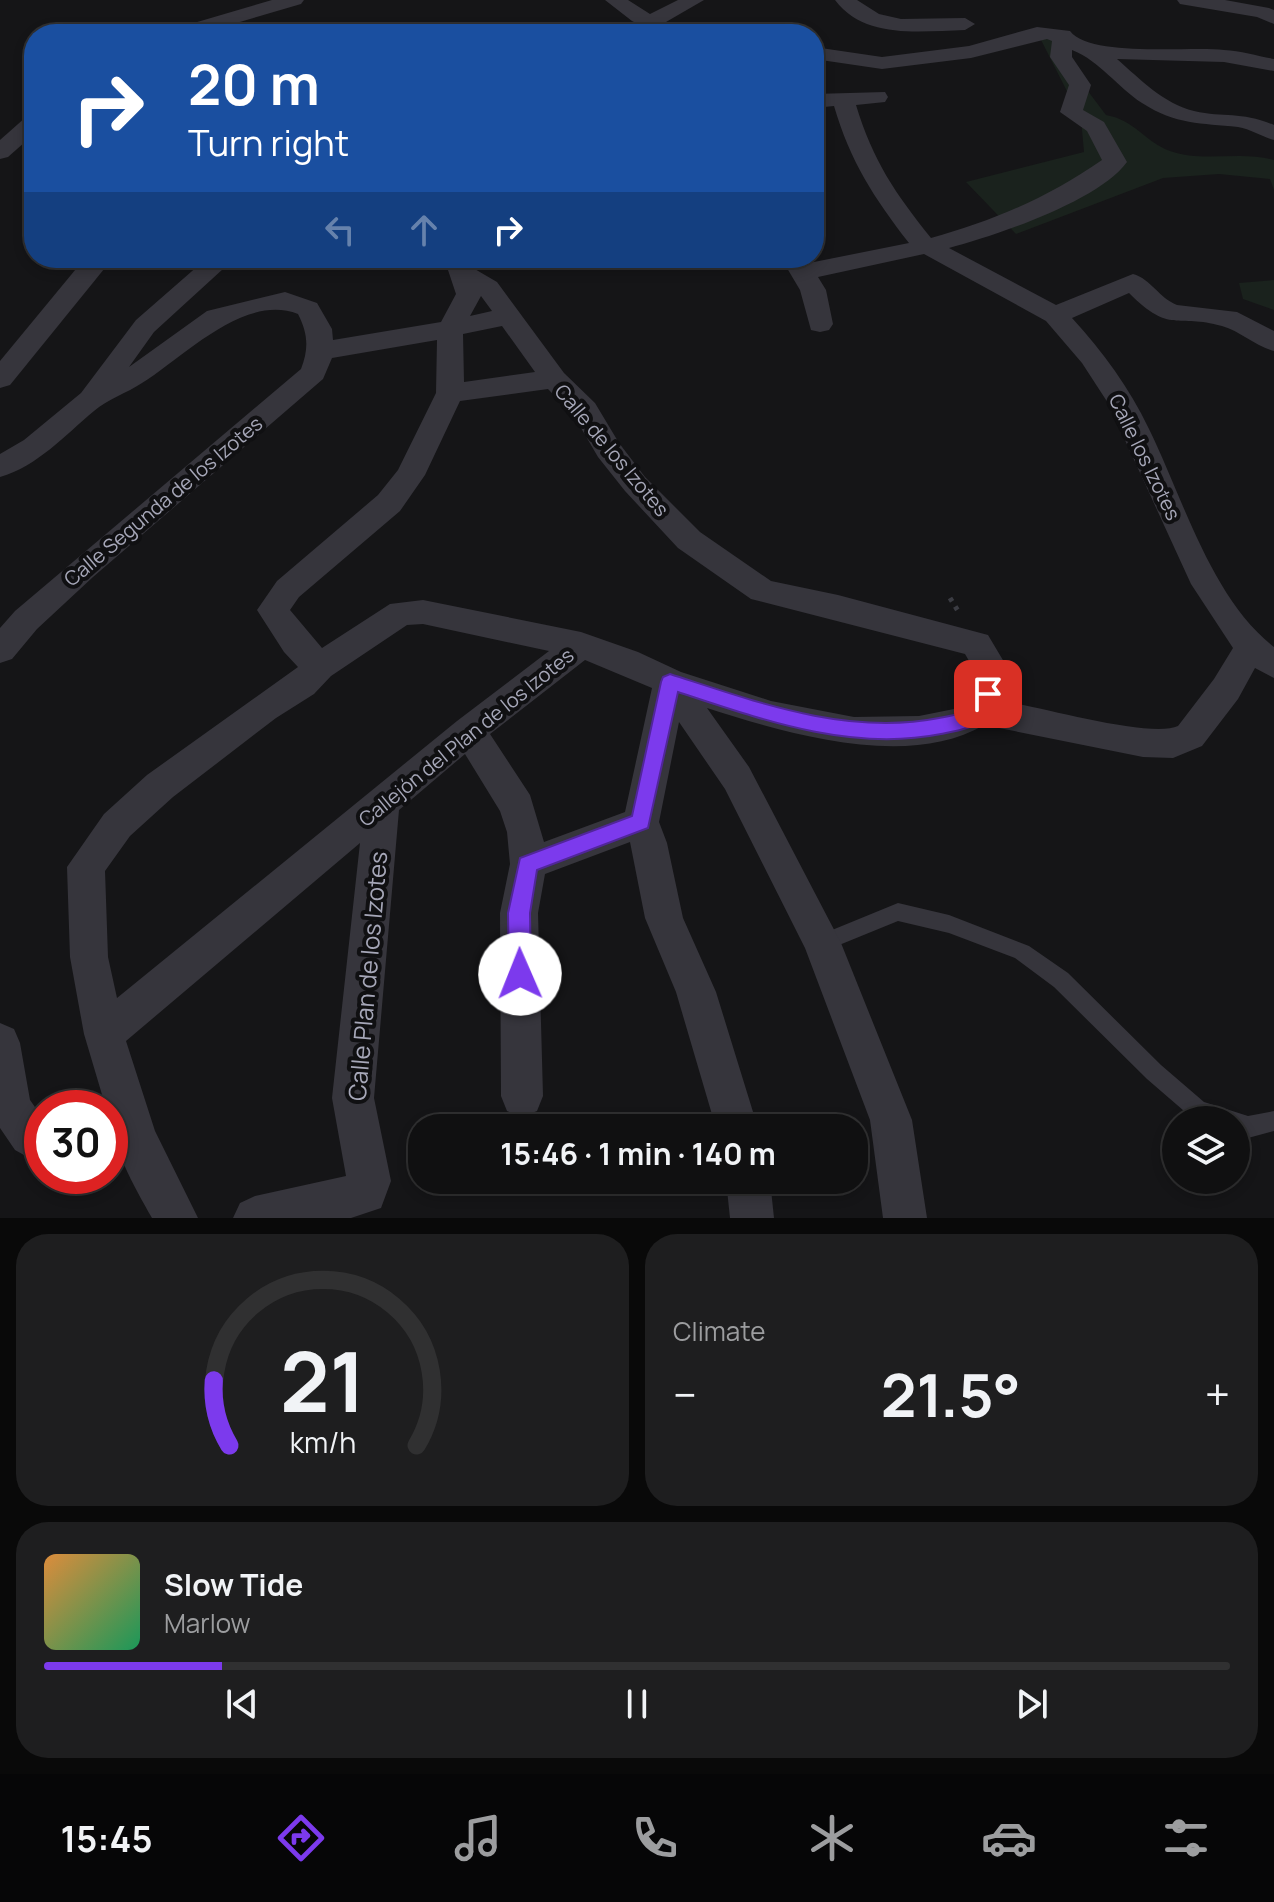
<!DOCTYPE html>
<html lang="en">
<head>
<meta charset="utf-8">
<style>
	body { margin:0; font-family:Manrope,sans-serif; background:#1e1e1f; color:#f1f3f6; height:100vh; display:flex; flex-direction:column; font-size:30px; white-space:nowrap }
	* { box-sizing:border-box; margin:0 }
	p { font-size:26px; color:#9c9d9f }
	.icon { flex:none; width:44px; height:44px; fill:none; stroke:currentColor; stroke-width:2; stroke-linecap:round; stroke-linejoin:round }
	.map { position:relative; height:1218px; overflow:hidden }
	.panel { display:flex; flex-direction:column; gap:16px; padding:16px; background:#090909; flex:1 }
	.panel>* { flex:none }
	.guide { position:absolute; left:24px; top:24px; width:800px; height:244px; border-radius:32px; box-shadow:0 4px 12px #0003,0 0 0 2px #303031; background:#1a4fa0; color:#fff; overflow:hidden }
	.buttons { position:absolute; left:1162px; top:1106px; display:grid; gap:16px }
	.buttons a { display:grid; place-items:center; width:88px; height:88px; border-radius:50%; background:#101011; box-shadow:0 4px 12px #0003,0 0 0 2px #303031; font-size:40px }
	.speed { position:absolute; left:24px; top:1090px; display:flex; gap:16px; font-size:40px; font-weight:700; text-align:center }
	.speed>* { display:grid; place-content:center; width:104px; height:104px; border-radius:50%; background:#101011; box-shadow:0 4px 12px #0003,0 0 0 2px #303031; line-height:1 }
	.speed .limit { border:12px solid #d22; background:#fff; color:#111 }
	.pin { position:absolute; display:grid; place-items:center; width:68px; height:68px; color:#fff; margin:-34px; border-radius:16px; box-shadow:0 4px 12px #0006 }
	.me { position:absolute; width:88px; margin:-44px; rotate:359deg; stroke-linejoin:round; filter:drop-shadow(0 0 6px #0008) }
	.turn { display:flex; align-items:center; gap:28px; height:168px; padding:0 32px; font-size:36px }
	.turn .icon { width:104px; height:104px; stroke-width:2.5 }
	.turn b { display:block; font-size:56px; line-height:68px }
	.lanes { display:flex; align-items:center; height:76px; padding:0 32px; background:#0003; justify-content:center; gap:40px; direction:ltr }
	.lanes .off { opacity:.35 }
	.big { font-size:60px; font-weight:700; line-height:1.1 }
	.panel .tile { flex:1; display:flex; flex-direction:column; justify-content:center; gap:12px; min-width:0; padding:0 28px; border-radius:32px; background:#1e1e1f }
	.panel .dial { align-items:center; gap:0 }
	.dial svg { height:208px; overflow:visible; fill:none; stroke:#303031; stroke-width:7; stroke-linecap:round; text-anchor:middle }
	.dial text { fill:#f1f3f6; stroke:none }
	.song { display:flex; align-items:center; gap:24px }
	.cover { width:96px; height:96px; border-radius:12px; background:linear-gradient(135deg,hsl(30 70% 55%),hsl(150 70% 35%)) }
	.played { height:8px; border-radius:4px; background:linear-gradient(90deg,#7c3aed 15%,#303031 15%) }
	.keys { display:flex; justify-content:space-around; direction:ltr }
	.heat { display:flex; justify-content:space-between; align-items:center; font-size:44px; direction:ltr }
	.panel .tiles { flex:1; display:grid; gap:16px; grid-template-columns:1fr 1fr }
	.tile:last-child { grid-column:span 2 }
	.trip { position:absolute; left:408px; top:1114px; width:460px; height:80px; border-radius:32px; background:#101011; box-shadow:0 4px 12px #0003,0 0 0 2px #303031; font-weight:700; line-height:80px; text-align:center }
	.tab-bar { display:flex; height:128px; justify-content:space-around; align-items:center; background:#060607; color:#9c9d9f }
	.tab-bar .icon { width:56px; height:56px }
	.tab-bar .selected { color:#7c3aed }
	.tab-bar b { font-size:36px; color:#f1f3f6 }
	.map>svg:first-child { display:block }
</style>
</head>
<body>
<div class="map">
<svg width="1274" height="1218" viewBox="0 0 1274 1218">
	<rect width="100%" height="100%" fill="#151517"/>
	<g fill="#1a221d">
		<path d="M1038,34L1058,37L1072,70L1106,115C1135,120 1145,142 1170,151C1204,163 1240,150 1274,160V190L1270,179L1219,174L1163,178L1016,234L966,182L1084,152L1081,119Z"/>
		<polygon points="1274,280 1274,310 1243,299 1239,283"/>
	</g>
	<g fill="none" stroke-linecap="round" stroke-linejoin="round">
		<polyline stroke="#3b3c43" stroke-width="5" stroke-dasharray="4 6" stroke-linecap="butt" points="950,598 958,611"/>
		<polygon fill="#36353c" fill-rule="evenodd" points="898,903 949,915 1029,946 1068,973 1161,1065 1204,1102 1248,1116 1274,1111 1274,1131 1248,1138 1236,1133 1236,1120 1197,1120 1191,1117 1147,1079 1054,987 1015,958 949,933 898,921 822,952 815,949 812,943 815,937"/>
		<g fill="#36353c" fill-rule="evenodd">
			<polygon points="272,0 304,0 301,4 199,34 167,34 170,30"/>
			<polygon points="605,0 628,0 650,14 678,0 704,0 666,22 684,34 658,34 632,21"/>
			<path d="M835,0H857L879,14L901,19L965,18L975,24L965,30C921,31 865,40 835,0Z"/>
			<polygon points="1177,0 1225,0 1269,8 1274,10 1274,24 1257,17 1180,4"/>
			<path d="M1037,27L1070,31C1091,58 1190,46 1224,50C1241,51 1258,56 1274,59V71L1224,62L1117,59C1140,79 1164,104 1194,111C1225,118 1241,111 1274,125V140C1262,137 1251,129 1238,127C1201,123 1176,125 1142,103C1117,87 1100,61 1072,50V57L1091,85L1083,110L1104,122L1127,162C1099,201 995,236 949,248L1056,305L1133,274C1151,279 1159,298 1177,305L1237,312L1274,331V351C1255,346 1240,331 1222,326C1176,313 1171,335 1129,293L1072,318C1103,352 1129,387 1149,429C1183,498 1211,598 1274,647V678L1255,668L1238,699L1202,746L1173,758L1143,757L984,725C908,770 784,733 707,708L749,767L841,943L912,1120L927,1218H883L870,1120L805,948L725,789L679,722L659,822L667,843L683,918L716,992L758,1128H716L676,992L645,918L630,842L545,874L538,913L543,1096L537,1111L522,1117L507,1111L501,1096L500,913L510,864L507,832L500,811L465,754L399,810L374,1098L391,1181L381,1208L351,1218H233L240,1203L255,1196L346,1176L332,1098L360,843L126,1041L155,1131L198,1218H152C134,1186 110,1145 110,1108H106L84,1034L70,957L67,867L104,814L147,775L298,667L284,652L257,610L277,581L378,495L398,470L436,393L437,340L332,358L323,379L93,577L37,629L12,659L0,663V628L15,611L301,369C309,348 308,334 298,314C244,293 184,357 142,383C127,393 108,399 94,411C65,435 38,466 0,477V454L24,440L81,393L136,320L207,258H235L154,332L129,367L207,311L285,292L317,303L332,329L333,340L441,322L456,294L445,261L447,258H469L473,268L497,282L564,373L595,403L619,443L645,477L700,532L771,581L838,595L988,635L1013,677L1002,701C1038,706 1151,739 1178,726L1214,679L1233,648L1191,584L1108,403L1082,363L1046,321L924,254L818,277L826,290L833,324L829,330L820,332L811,330L800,290L781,258H807L809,263L909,243C874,198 850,161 834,106L814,108V94L885,92L888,97L885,102L856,105C873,161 895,193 931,238C993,221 1049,197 1102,160L1087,131L1060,112L1069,85L1050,57L1052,41L1047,39L971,58L882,69L814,59V47L882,57L969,46ZM481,296L492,311L470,316ZM502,326L535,372L464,382L463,334ZM548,389L574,416L598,457L625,491L678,548L751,599L965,654L979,678L968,701L954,709L919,716L854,717L771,701L681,672L638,652L581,632L423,600L390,604L322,648L290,610L299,597L400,511L425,475L460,401ZM423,624L549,651L457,721L117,998L108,957L105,871L130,836L173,797L276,718L314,694L331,676L407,625ZM585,660L652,688L625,812L544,842L530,795L490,734Z"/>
			<polygon points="34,115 34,134 8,157 0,159 0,140 26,117"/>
			<polygon points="85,258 113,258 10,385 0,388 0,361"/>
			<polygon points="0,1023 14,1029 20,1043 30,1100 42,1117 42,1165 15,1150 0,1128"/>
			<polygon points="726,1180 770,1180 774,1218 730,1218"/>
		</g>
	</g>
	<path fill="#7c3aed" stroke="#51269a" stroke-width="2" d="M670,674C757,702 847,736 939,718C950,716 965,714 973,705C976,701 979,693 981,689H995L997,694C994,701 992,711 987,716C976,728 956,731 941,734C851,752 763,720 678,692L648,828L537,870L530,913L531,974L528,981L520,984L512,981L509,974L508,913L520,858L632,816L661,682L663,677Z"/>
	<g text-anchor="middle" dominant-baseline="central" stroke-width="8" stroke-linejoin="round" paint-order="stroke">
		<g font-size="20" fill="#a6a7b8" stroke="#101012">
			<text transform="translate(612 450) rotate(50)">Calle de los Izotes</text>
			<text transform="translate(1145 457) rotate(64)">Calle los Izotes</text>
			<text transform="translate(163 501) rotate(-40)">Calle Segunda de los Izotes</text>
			<text transform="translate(466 737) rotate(-39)">Callejón del Plan de los Izotes</text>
		</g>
		<g font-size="24" fill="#a6a7b8" stroke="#101012">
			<text transform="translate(367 976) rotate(-85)">Calle Plan de los Izotes</text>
		</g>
	</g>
</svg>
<div class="buttons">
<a><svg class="icon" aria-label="layers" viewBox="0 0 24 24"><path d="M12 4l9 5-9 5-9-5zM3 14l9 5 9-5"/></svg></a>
</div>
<div class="speed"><div class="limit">30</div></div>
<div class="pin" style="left:988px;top:694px;background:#d93025"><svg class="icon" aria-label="arrive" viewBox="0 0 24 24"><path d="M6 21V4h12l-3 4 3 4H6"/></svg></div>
<svg class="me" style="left:520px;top:974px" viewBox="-20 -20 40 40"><circle r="19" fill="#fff"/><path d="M0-13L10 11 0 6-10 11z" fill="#7c3aed"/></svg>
<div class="trip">15:46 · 1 min · 140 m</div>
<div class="guide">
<div class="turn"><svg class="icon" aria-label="right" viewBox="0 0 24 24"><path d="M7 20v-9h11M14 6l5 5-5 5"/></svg><div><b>20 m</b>Turn right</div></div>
<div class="lanes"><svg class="icon off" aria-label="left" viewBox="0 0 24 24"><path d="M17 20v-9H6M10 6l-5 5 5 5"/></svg><svg class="icon off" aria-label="ahead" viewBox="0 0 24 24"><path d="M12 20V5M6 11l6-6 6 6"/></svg><svg class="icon" aria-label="right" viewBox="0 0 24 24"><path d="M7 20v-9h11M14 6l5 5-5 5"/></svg></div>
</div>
</div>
<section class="panel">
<div class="tiles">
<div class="tile dial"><svg viewBox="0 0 100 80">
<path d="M14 69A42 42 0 1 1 86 69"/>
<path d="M14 69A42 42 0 0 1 8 44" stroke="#7c3aed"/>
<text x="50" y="56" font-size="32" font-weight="700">21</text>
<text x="50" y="72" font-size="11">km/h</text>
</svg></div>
<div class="tile"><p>Climate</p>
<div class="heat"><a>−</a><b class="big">21.5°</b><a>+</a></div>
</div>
<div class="tile">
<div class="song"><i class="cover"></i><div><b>Slow Tide</b><p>Marlow</p></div></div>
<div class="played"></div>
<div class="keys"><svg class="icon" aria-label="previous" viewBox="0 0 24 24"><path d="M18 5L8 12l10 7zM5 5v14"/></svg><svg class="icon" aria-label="pause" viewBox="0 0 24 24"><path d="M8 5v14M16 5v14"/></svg><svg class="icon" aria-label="next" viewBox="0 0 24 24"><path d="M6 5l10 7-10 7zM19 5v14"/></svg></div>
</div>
</div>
</section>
<nav class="tab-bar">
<b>15:45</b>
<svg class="icon selected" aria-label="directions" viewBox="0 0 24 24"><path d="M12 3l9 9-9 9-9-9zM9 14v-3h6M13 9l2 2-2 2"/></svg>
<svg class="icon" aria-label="music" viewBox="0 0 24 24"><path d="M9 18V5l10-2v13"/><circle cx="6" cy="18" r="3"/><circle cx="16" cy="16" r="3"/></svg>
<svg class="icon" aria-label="phone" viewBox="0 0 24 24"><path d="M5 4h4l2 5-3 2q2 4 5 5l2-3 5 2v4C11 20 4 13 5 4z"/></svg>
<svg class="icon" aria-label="climate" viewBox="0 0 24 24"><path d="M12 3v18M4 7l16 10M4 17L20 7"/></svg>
<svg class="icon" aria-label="car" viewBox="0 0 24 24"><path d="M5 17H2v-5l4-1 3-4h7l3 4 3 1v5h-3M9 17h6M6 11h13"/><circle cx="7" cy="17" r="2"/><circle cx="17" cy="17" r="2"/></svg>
<svg class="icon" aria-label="filters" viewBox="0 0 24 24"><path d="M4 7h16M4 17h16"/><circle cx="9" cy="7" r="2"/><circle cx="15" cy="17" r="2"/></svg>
</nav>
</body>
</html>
